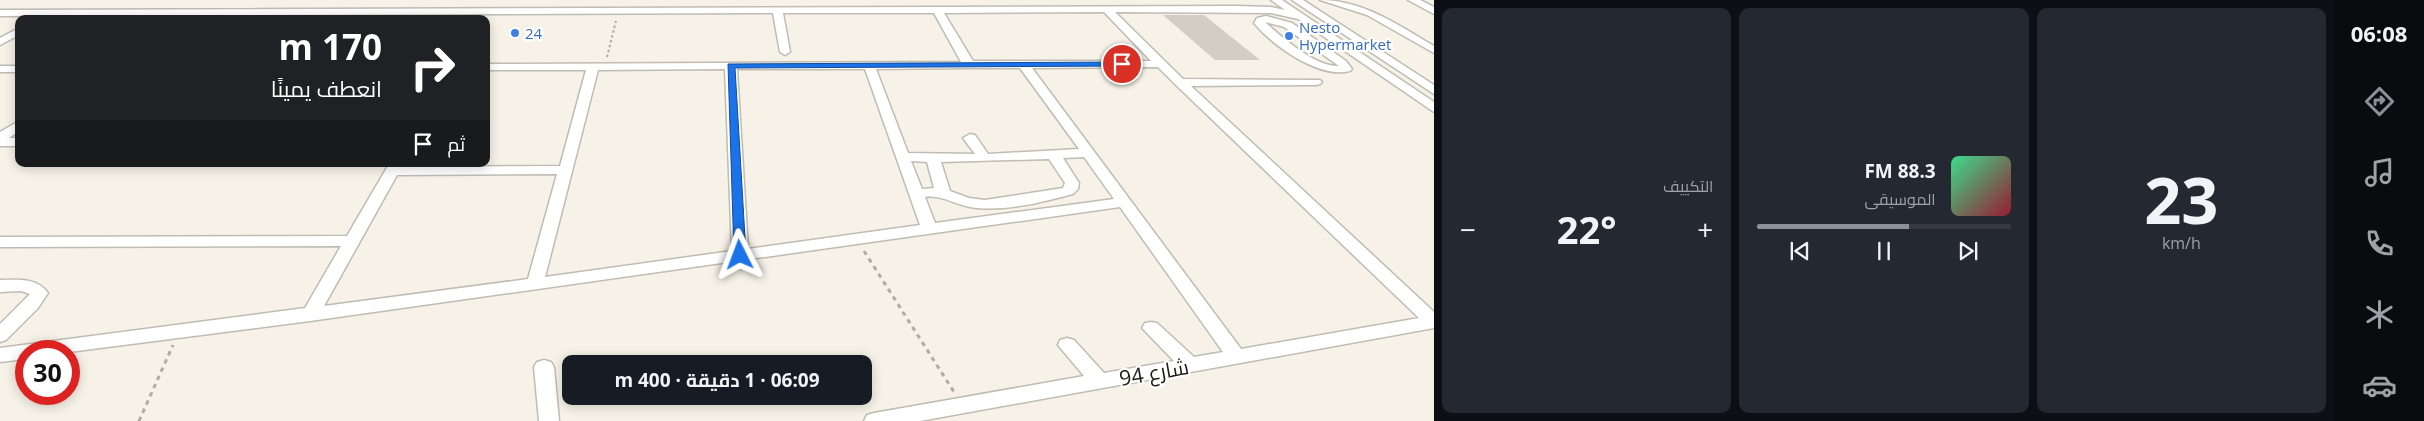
<!DOCTYPE html>
<html lang="ar">
<head>
<meta charset="utf-8">
<style>
	body { margin:0; font-family:"Open Sans",Cairo,sans-serif; background:#242831; color:#f1f3f6; direction:rtl; height:100vh; display:flex; flex-direction:column; font-size:19px; white-space:nowrap }
	* { box-sizing:border-box; margin:0 }
	p { font-size:16px; color:#9ea1a6 }
	.icon { flex:none; width:28px; height:28px; fill:none; stroke:currentColor; stroke-width:2; stroke-linecap:round; stroke-linejoin:round }
	.map { position:relative; flex:1; overflow:hidden; direction:ltr }
	.side { display:flex; flex-direction:column; gap:8px; padding:8px; background:#0d0f14; width:900px }
	.side>* { flex:none }
	.top-card { position:absolute; left:15px; top:15px; width:475px; height:152px; border-radius:10px; box-shadow:0 2px 12px #0003; direction:rtl; background:#202124; color:#fff; overflow:hidden }
	.speed { position:absolute; left:15px; top:340px; display:flex; gap:10px; font-size:25px; font-weight:700; text-align:center }
	.speed>* { display:grid; place-content:center; width:65px; height:65px; border-radius:50%; background:#171b24; box-shadow:0 2px 12px #0003; line-height:1 }
	.speed .limit { border:8px solid #d22; background:#fff; color:#111 }
	.pin { position:absolute; display:grid; place-items:center; width:42px; height:42px; color:#fff; margin:-21px; border:2px solid #fff; border-radius:50%; box-shadow:0 1px 5px #0007 }
	.me { position:absolute; width:55px; margin:-28px; rotate:357deg; stroke-linejoin:round; filter:drop-shadow(0 0 4px #0008) }
	.turn { display:flex; align-items:center; gap:18px; height:105px; padding:0 25px; font-size:22px }
	.turn .icon { width:65px; height:65px; stroke-width:2.5 }
	.turn b { display:block; font-size:35px; line-height:42px }
	.then { display:flex; align-items:center; height:48px; padding:0 25px; background:#0003; gap:10px; font-size:19px }
	.big { font-size:38px; font-weight:700; line-height:1.1 }
	.side .widget { flex:1; display:flex; flex-direction:column; justify-content:center; gap:8px; min-width:0; padding:0 18px; border-radius:10px; background:#242831 }
	.side .dial { align-items:center; gap:0 }
	.dial b { font-size:65px; line-height:1 }
	.song { display:flex; align-items:center; gap:15px }
	.cover { width:60px; height:60px; border-radius:8px; background:linear-gradient(135deg,hsl(150 70% 55%),hsl(350 70% 35%)) }
	.played { height:5px; border-radius:2px; background:linear-gradient(90deg,#8c9099 60%,#363941 60%) }
	.keys { display:flex; justify-content:space-around; direction:ltr }
	.heat { display:flex; justify-content:space-between; align-items:center; font-size:28px; direction:ltr }
	.side .tiles { flex:1; display:grid; gap:8px; grid-template-columns:repeat(3,1fr) }
	.trip { position:absolute; left:562px; top:355px; width:310px; height:50px; border-radius:10px; background:#171b24; box-shadow:0 2px 12px #0003; font-weight:700; line-height:50px; text-align:center; direction:rtl }
	main { display:flex; flex:1; min-height:0 }
	.tab-bar { display:flex; flex-direction:column; width:90px; justify-content:space-around; align-items:center; background:#090b0e; color:#9ea1a6 }
	.tab-bar .icon { width:35px; height:35px }
	.tab-bar .selected { color:#8c9099 }
	.tab-bar b { font-size:22px; color:#f1f3f6 }
	.map>svg:first-child { display:block }
</style>
</head>
<body>
<main>
<nav class="tab-bar">
<b>06:08</b>
<svg class="icon selected" aria-label="directions" viewBox="0 0 24 24"><path d="M12 3l9 9-9 9-9-9zM9 14v-3h6M13 9l2 2-2 2"/></svg>
<svg class="icon" aria-label="music" viewBox="0 0 24 24"><path d="M9 18V5l10-2v13"/><circle cx="6" cy="18" r="3"/><circle cx="16" cy="16" r="3"/></svg>
<svg class="icon" aria-label="phone" viewBox="0 0 24 24"><path d="M5 4h4l2 5-3 2q2 4 5 5l2-3 5 2v4C11 20 4 13 5 4z"/></svg>
<svg class="icon" aria-label="climate" viewBox="0 0 24 24"><path d="M12 3v18M4 7l16 10M4 17L20 7"/></svg>
<svg class="icon" aria-label="car" viewBox="0 0 24 24"><path d="M5 17H2v-5l4-1 3-4h7l3 4 3 1v5h-3M9 17h6M6 11h13"/><circle cx="7" cy="17" r="2"/><circle cx="17" cy="17" r="2"/></svg>
</nav>
<section class="side">
<div class="tiles">
<div class="widget dial"><b>23</b><p>km/h</p></div>
<div class="widget">
<div class="song"><i class="cover"></i><div><b>88.3 FM</b><p>الموسيقى</p></div></div>
<div class="played"></div>
<div class="keys"><svg class="icon" aria-label="previous" viewBox="0 0 24 24"><path d="M18 5L8 12l10 7zM5 5v14"/></svg><svg class="icon" aria-label="pause" viewBox="0 0 24 24"><path d="M8 5v14M16 5v14"/></svg><svg class="icon" aria-label="next" viewBox="0 0 24 24"><path d="M6 5l10 7-10 7zM19 5v14"/></svg></div>
</div>
<div class="widget"><p>التكييف</p>
<div class="heat"><a>−</a><b class="big">22°</b><a>+</a></div>
</div>
</div>
</section>
<div class="map">
<svg width="1434" height="421" viewBox="0 0 1434 421">
	<rect width="100%" height="100%" fill="#f6f2e8"/>
	<polygon fill="#d2cec5" points="1163,15 1204,15 1260,60 1215,60"/>
	<g fill="none" stroke-linecap="round" stroke-linejoin="round">
		<defs>
			<g id="minor">
				<path d="M1271,0H1282L1434,102V112L1298,19L1271,13L1115,12L1183,79L1320,80L1322,82L1320,84L1316,85L1191,86L1434,312V328L920,421H864L867,415L874,413L1084,376L1058,345L1060,340L1067,338L1074,340L1104,373L1174,361L1142,328L1145,323L1151,322L1157,323L1194,357L1223,352L1120,207L310,321L69,352L26,351V359L0,362V348L305,308L341,246L0,247V237L347,236L389,164H403L401,167L560,166L586,70H486V64L961,62L934,13H783L790,52L785,55L780,52L773,13L0,16V10L1236,6L1271,7L1285,10ZM1104,12L1151,61H973L944,13ZM1158,67L1176,85L1419,318L1241,349L1032,68ZM968,68H1020L1079,149L988,154L975,135L970,134L963,138L975,154L908,153L876,69ZM725,69L732,251L545,277L598,70ZM737,69H865L920,225L748,249ZM1084,157L1114,199L935,223L925,197C943,194 958,207 977,208C1008,211 1043,202 1073,194L1078,189L1079,183L1063,158ZM1049,159L1065,183L1063,188L985,200L969,198L950,191L941,162ZM911,161L927,162L934,188L922,189ZM557,174L528,279L324,306L397,175Z"/>
				<polygon points="1292,0 1303,0 1434,85 1434,94"/>
				<path d="M1320,0C1363,0 1398,25 1434,46V53L1367,15Z"/>
				<polygon points="1408,0 1420,0 1434,7 1434,14"/>
				<path d="M1266,16L1292,23L1346,61L1352,69L1350,71C1319,79 1273,46 1254,23L1257,18ZM1265,22L1284,27L1339,66C1315,67 1282,37 1265,22Z"/>
				<polygon points="19,28 19,35 0,45 0,38"/>
				<rect x="0" y="66" width="19" height="6"/>
				<polygon points="19,121 19,131 9,138 19,138 19,146 0,146 0,132"/>
				<path d="M0,280C17,280 37,277 48,293L38,308L6,340L0,342V324L30,294L21,291L0,292Z"/>
				<polygon points="544,360 551,362 554,367 559,421 539,421 534,367 537,362"/>
			</g>
		</defs>
		<use href="#minor" stroke="#c0bcb3" stroke-width="3"/>
		<polyline stroke="#b0ada5" stroke-width="2" stroke-dasharray="2.5 2.5" stroke-linecap="butt" points="607,57 616,21"/>
		<g stroke="#b0ada5" stroke-width="3" stroke-dasharray="4.5 4.5" stroke-linecap="butt">
			<polyline points="864,251 954,392"/>
			<polyline points="139,421 173,345"/>
		</g>
		<use href="#minor" fill="#fff" fill-rule="evenodd"/>
	</g>
	<polygon fill="#1a73e8" stroke="#114b97" points="1122,62 1125,62 1125,66 735,68 746,255 740,258 734,255 728,64"/>
	<g fill="#3f7fe0" stroke="#fff" stroke-width="2">
		<circle cx="515" cy="33" r="5"/>
		<circle cx="1289" cy="36" r="5"/>
	</g>
	<g text-anchor="middle" dominant-baseline="central" stroke-width="4.5" stroke-linejoin="round" paint-order="stroke">
		<g font-size="15" fill="#366cbe" stroke="#fff" text-anchor="start">
			<text x="1299" y="27">Nesto<tspan x="1299" dy="17">Hypermarket</tspan></text>
			<text x="525" y="33">24</text>
		</g>
		<g font-size="21" fill="#1d1b18" stroke="#fff">
			<text transform="translate(1154 372) rotate(-10)">شارع 94</text>
		</g>
	</g>
</svg>
<div class="speed"><div class="limit">30</div></div>
<div class="pin" style="left:1122px;top:64px;background:#d93025"><svg class="icon" aria-label="arrive" viewBox="0 0 24 24"><path d="M6 21V4h12l-3 4 3 4H6"/></svg></div>
<svg class="me" style="left:740px;top:255px" viewBox="-20 -20 40 40"><path d="M0-17L14 15 0 8-14 15z" fill="#1a73e8" stroke="#fff" stroke-width="4"/></svg>
<div class="trip">06:09 · 1 دقيقة · 400 m</div>
<div class="top-card">
<div class="turn"><svg class="icon" aria-label="right" viewBox="0 0 24 24"><path d="M7 20v-9h11M14 6l5 5-5 5"/></svg><div><b>170 m</b>انعطف يمينًا</div></div>
<div class="then">ثم<svg class="icon" aria-label="arrive" viewBox="0 0 24 24"><path d="M6 21V4h12l-3 4 3 4H6"/></svg></div>
</div>
</div>
</main>
</body>
</html>
